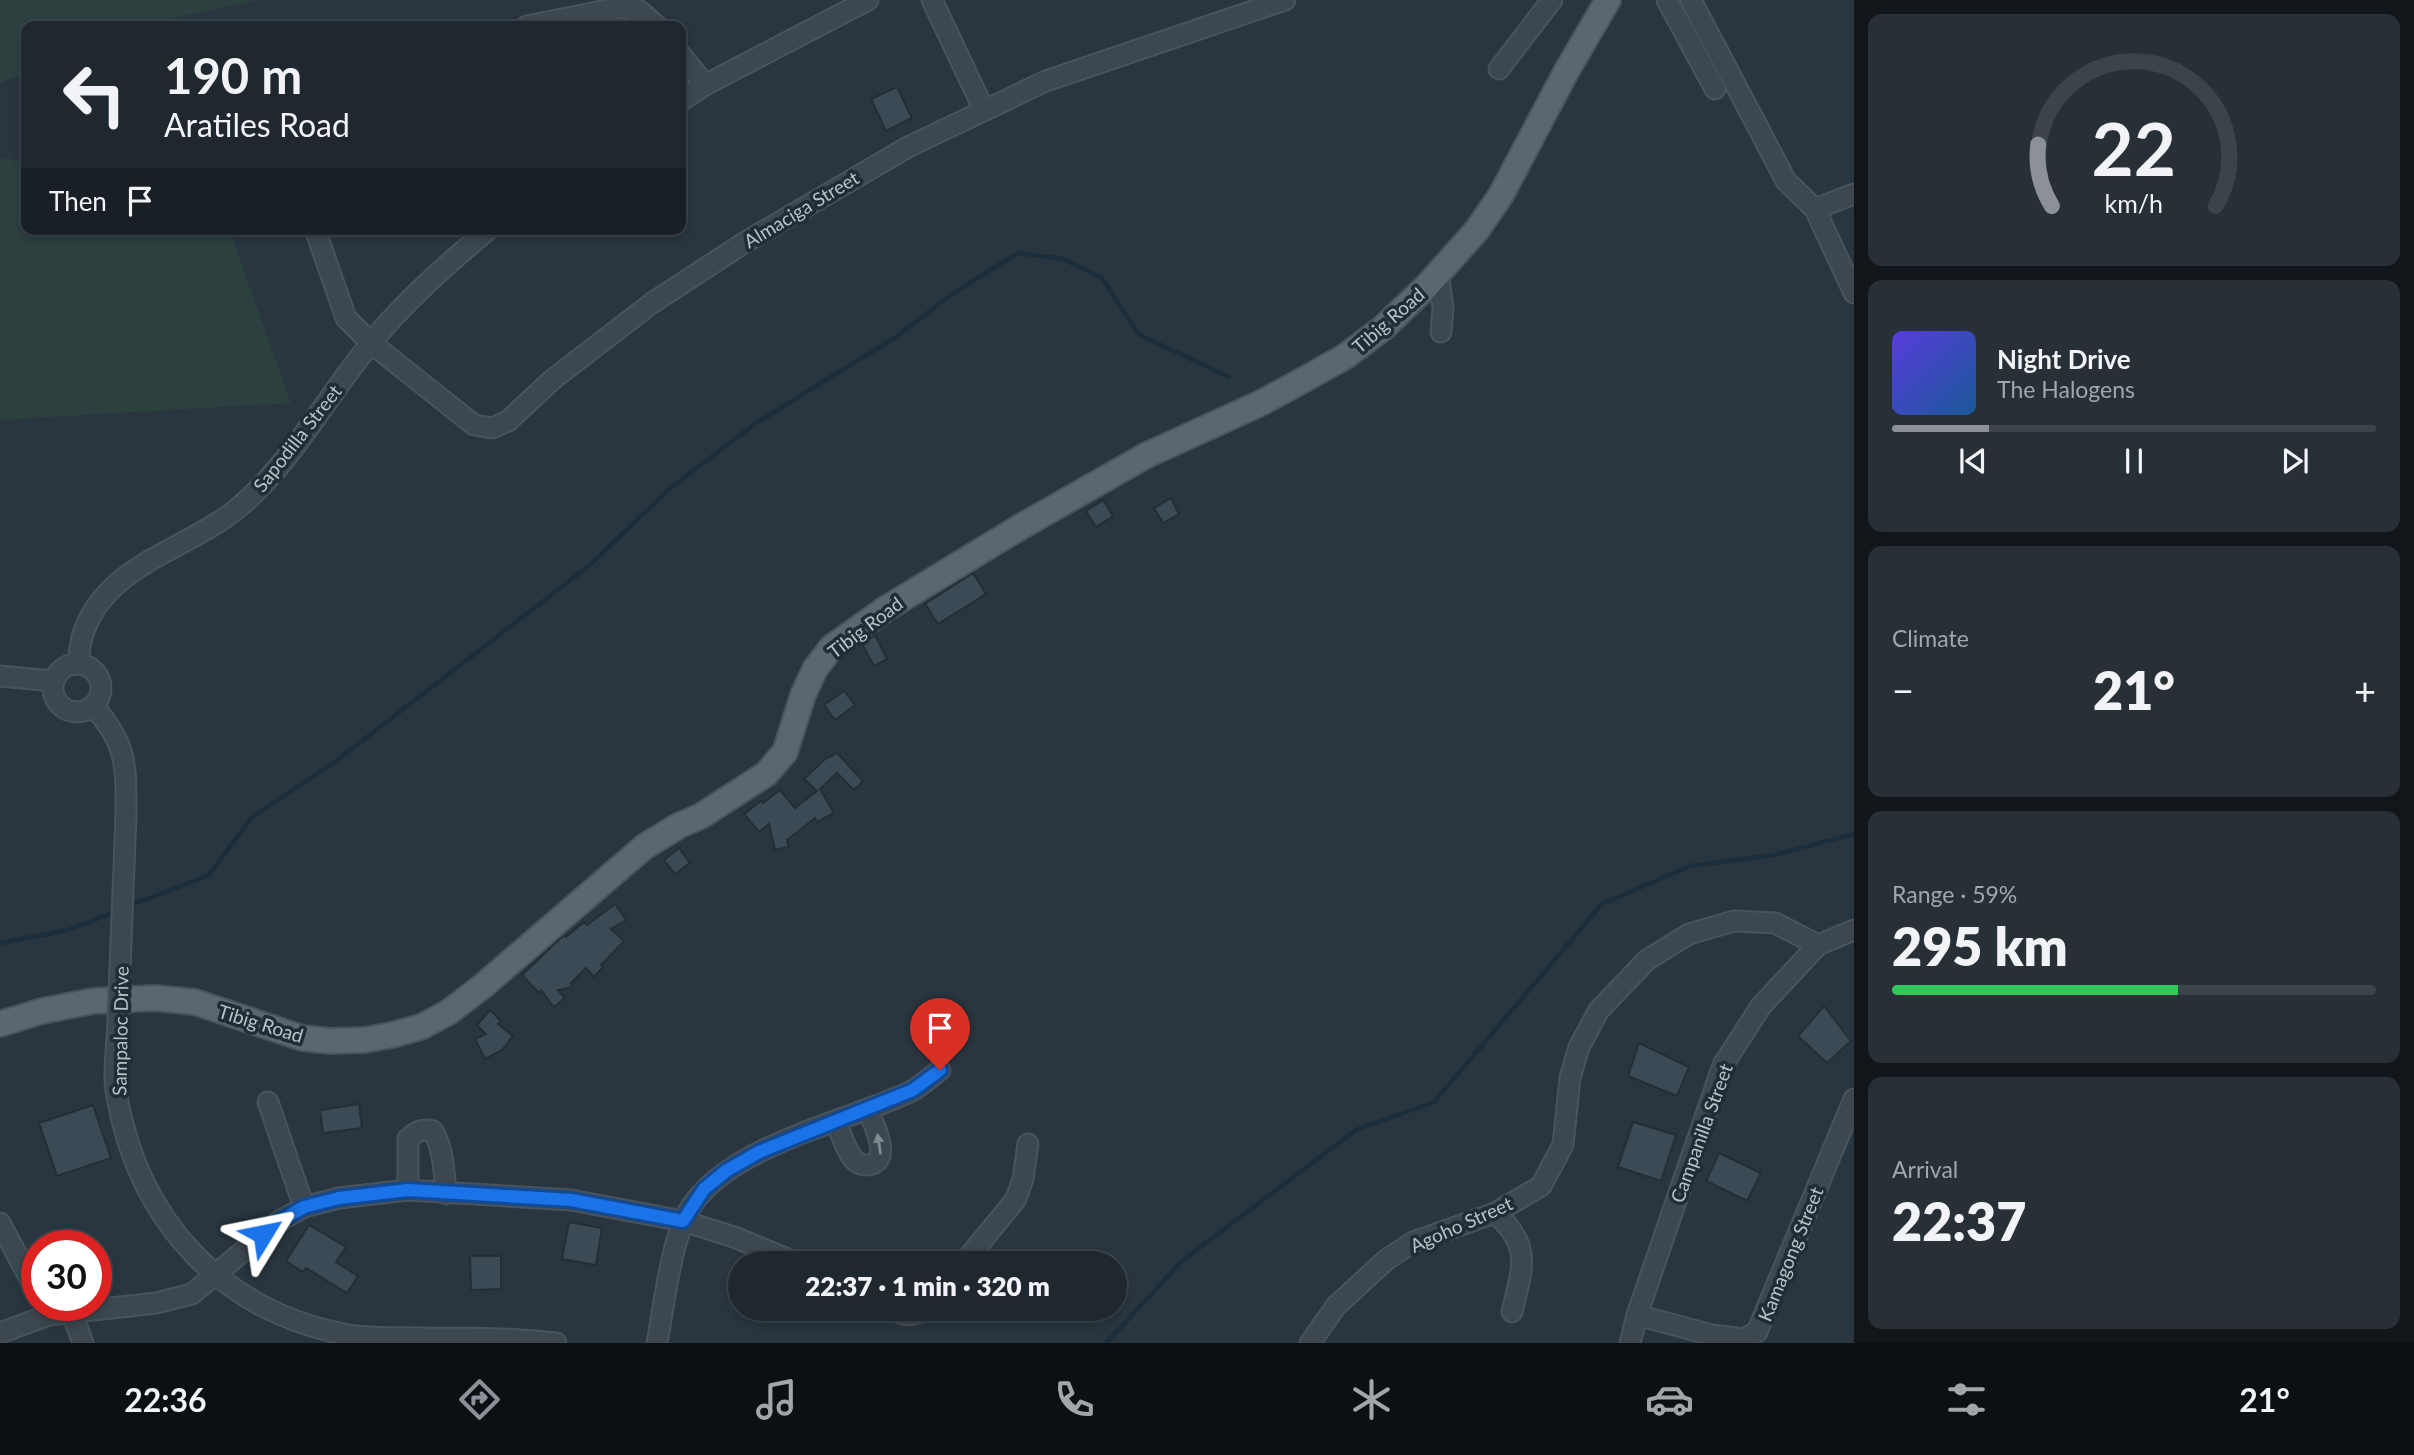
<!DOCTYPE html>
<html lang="en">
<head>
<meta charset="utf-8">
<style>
	body { margin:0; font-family:Lato,sans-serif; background:#273037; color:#f1f3f6; height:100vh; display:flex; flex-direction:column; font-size:26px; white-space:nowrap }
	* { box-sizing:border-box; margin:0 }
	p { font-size:23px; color:#a1a6aa }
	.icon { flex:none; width:38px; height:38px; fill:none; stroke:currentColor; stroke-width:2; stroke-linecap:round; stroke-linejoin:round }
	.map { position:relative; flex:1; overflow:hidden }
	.sheet { display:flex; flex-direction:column; gap:14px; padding:14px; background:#11161a; width:560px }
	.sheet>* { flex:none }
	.guide { position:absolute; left:21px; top:21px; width:665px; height:214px; border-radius:14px; box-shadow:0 4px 10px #0003,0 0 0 2px #3c444b; background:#1f282f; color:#f1f3f6; overflow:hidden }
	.speed { position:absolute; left:21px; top:1230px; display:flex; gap:14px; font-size:35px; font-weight:700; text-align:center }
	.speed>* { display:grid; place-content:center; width:91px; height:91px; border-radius:50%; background:#1f282f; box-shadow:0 4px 10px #0003,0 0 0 2px #3c444b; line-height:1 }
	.speed .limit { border:10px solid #d22; background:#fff; color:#111 }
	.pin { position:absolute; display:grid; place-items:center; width:60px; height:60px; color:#fff; margin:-72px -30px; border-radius:50% 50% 50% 0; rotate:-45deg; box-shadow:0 0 7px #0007 }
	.pin .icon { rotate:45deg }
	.me { position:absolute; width:77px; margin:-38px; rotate:55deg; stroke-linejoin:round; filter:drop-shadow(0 0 5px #0008) }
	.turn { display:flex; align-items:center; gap:24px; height:147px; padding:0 28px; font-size:32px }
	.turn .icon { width:91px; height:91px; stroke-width:2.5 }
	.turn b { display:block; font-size:49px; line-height:60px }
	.then { display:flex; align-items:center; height:66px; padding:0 28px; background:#0003; gap:14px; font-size:26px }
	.big { font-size:52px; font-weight:800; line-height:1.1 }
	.sheet .card { flex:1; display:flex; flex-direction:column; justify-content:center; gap:10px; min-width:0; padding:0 24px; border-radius:14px; background:#273037 }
	.sheet .dial { align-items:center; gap:0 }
	.dial svg { height:182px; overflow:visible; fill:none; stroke:#3c444b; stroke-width:7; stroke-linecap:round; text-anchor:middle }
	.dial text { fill:#f1f3f6; stroke:none }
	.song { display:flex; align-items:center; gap:21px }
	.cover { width:84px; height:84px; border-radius:10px; background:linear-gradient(135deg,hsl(250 70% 55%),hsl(210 70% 35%)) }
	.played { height:7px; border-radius:4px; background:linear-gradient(90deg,#8c9099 20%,#3c444b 20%) }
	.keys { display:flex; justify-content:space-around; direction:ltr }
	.heat { display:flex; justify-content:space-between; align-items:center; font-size:38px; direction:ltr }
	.charge { height:10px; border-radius:5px; background:linear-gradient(90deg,#34c759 59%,#3c444b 0) }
	.trip { position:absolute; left:728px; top:1251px; width:399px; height:70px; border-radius:35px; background:#1f282f; box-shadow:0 4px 10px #0003,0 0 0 2px #3c444b; font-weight:800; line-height:70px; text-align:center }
	.dock { display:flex; height:112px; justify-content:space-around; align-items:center; background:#0c1013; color:#a1a6aa }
	.dock .icon { width:49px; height:49px }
	.dock .on { color:#8c9099 }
	.dock b { font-size:32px; color:#f1f3f6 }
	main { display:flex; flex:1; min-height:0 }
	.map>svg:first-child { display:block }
</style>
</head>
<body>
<main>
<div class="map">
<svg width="1854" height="1343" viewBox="0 0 1854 1343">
	<rect width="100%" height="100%" fill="#29363f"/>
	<g fill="#2b403f">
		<polygon points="0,0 260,0 156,22 144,26 26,26 26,72 0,83"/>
		<polygon points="0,158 26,162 26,229 229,229 291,403 0,420"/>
	</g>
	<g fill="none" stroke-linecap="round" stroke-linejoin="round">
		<g stroke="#1c2e3c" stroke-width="4.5">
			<polyline points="129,906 209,875 252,817 336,761 590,565 669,489 756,423 896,337 952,294 1018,253 1063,259 1102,278 1138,334 1229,377"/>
			<polyline points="0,943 68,930 118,911"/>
			<polyline points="1106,1343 1182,1261 1356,1130 1434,1102 1602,904 1690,866 1775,855 1854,834"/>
		</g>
	</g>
	<g fill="#3b4a54" stroke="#232e36" stroke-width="2">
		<polygon points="897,87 912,118 886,131 871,99"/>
		<polygon points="1171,498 1179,514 1163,523 1154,508"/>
		<polygon points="1103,500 1113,516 1096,527 1086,511"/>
		<polygon points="973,573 986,594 938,624 925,604"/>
		<polygon points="875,635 887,659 874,666 862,644"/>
		<polygon points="844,691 855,705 835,720 824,705"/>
		<polygon points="837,753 863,781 854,790 837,773 820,789 834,813 817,822 815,818 787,840 789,847 775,850 769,824 759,832 744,814 761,801 763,803 780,790 795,808 817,791 804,779 825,759"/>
		<polygon points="679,848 690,863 675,874 664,860"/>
		<polygon points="615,904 626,920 611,929 624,941 601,965 603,967 594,977 586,968 571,983 572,987 558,990 565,998 554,1007 541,990 539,993 522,975 564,935 566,937 584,922 587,925"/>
		<polygon points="1824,1006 1851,1041 1827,1063 1798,1036"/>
		<polygon points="490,1010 501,1021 498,1024 513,1036 502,1050 485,1059 475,1039 486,1034 477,1025"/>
		<polygon points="950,1012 955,1029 935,1036 929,1019"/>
		<polygon points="1639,1043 1689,1067 1677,1096 1628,1076"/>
		<polygon points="359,1104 362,1128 323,1133 320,1110"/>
		<polygon points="93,1105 111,1158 57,1176 39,1123"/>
		<polygon points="1633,1122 1676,1135 1661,1181 1618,1167"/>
		<polygon points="1719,1153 1761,1173 1747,1201 1706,1181"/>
		<polygon points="569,1222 602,1228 596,1265 562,1259"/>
		<polygon points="309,1225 346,1247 336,1262 358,1276 347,1293 306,1268 303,1272 286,1261"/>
		<polygon points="470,1256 501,1256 501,1289 471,1290"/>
	</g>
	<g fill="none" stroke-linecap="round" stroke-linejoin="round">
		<defs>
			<g id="minor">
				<polyline points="932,0 984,110"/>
				<polyline points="1667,0 1715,89"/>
				<polyline points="1691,0 1786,181 1815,209 1854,194"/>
				<polyline points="527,26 623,7 640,11 657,26"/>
				<polyline points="681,55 705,85"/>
				<polyline points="1499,69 1552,0"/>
				<polyline points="681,101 705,85 868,0"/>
				<polyline points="1815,209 1854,293"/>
				<polyline points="315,229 346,318 371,343 474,425 492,428 508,421 552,380 652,303 747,241 908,147 1046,81 1285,0"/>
				<polyline points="1438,273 1443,308 1441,332"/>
				<path d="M78,663C79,655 80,645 82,637C104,564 186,551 238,508C292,463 326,397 371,343C405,301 447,264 489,229"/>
				<circle cx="77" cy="688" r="24"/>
				<polyline points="0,676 53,681"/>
				<path d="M93,706C128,745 126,766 126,816"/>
				<path d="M118,1017C118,1041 112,1073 117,1097C139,1221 223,1313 349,1335C375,1339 403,1337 429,1338C472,1338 513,1338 556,1343"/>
				<polyline points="268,1102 304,1207"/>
				<path d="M836,1122C841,1133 845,1148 852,1157C855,1162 861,1165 866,1165C895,1164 873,1123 868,1110"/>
				<path d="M408,1190V1139C416,1132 422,1128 433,1131C444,1150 444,1172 446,1194"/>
				<path d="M1495,1213C1533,1246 1522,1269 1512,1312"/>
				<polyline points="0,1223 37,1292"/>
				<polyline points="963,1264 1016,1199 1023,1179 1028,1144"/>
				<path d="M892,1309C904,1316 913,1317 925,1309"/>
				<polyline points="72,1313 83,1343"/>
				<polyline points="1637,1315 1712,1335 1743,1339 1757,1332 1854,1099"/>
				<polyline points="0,1333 49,1315 156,1303 192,1294 278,1222 304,1207 339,1198 408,1190 571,1200 683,1221 734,1237 800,1264"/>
				<path d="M657,1343C664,1305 669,1258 683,1222C712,1149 844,1123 910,1092C921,1086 931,1077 940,1070"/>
				<polyline points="1310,1343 1336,1306 1386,1260 1413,1242 1495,1213 1541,1186 1563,1145 1570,1078 1579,1047 1599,1010 1647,960 1689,934 1734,921 1775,923 1818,945"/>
				<polyline points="1630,1343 1637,1315 1723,1065 1761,1006 1818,945 1854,930"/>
			</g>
			<polyline id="major" points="0,1024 42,1011 93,1001 155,998 195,1002 302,1038 330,1041 364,1040 392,1035 421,1027 449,1012 484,985 644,847 678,826 701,816 766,774 785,752 803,695 815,669 832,647 887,608 1022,526 1147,455 1261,403 1305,379 1346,356 1383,328 1426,287 1477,230 1501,195 1566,72 1608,0"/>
		</defs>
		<use href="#minor" stroke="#49535b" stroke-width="23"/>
		<use href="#major" stroke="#49535b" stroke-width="28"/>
		<use href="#minor" stroke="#3c474f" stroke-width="19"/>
		<use href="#major" stroke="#5b666f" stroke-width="24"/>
		<defs>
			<polyline id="minor-bridge" points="118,1017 126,816"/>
		</defs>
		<use href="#minor-bridge" stroke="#49535b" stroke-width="23" stroke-linecap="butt"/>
		<use href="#minor-bridge" stroke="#3c474f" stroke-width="19"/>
	</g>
	<defs><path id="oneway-solid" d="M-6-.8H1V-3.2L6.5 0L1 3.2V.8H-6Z" transform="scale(1.75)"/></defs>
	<use fill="#818b92" href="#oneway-solid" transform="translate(879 1144) rotate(-99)"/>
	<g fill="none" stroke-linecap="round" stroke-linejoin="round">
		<defs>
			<polyline id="route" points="263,1234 278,1222 304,1207 339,1198 408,1190 571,1200 683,1221 704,1189 726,1171 759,1152 913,1090 940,1070"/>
		</defs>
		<use href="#route" stroke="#114b97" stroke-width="18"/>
		<use href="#route" stroke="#1a73e8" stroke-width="12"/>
	</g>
	<g text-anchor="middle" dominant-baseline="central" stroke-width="7" stroke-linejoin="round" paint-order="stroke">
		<g font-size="19" fill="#b9c2c9" stroke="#212c34">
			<text transform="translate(801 209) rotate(-31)">Almaciga Street</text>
			<text transform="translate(1388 320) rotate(-41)">Tibig Road</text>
			<text transform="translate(297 438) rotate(-52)">Sapodilla Street</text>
			<text transform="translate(865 627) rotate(-37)">Tibig Road</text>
			<text transform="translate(261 1023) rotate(17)">Tibig Road</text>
			<text transform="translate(120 1031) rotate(-89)">Sampaloc Drive</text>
			<text transform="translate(1701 1133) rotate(-70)">Campanilla Street</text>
			<text transform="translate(1461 1224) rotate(-24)">Agoho Street</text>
			<text transform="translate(1790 1254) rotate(-68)">Kamagong Street</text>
		</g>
	</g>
</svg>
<div class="speed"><div class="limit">30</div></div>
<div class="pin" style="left:940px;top:1070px;background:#d93025"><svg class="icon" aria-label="arrive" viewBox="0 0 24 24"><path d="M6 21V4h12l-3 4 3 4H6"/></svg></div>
<svg class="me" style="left:263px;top:1234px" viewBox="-20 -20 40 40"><path d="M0-17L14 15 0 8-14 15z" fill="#1a73e8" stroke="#fff" stroke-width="4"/></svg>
<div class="trip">22:37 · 1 min · 320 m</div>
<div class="guide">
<div class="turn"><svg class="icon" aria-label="left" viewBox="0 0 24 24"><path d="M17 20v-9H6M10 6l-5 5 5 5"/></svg><div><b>190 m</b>Aratiles Road</div></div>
<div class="then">Then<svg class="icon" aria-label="arrive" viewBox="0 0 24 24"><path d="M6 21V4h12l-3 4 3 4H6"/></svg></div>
</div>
</div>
<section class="sheet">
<div class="card dial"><svg viewBox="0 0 100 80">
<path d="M14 69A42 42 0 1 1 86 69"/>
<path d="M14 69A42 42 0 0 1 8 42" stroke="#8c9099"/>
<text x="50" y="56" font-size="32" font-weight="700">22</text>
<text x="50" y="72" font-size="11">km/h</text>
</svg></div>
<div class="card">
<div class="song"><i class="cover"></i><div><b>Night Drive</b><p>The Halogens</p></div></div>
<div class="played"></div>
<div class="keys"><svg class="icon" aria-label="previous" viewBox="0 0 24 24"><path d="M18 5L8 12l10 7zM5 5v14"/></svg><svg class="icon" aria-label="pause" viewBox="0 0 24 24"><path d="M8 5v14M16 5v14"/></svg><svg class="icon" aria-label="next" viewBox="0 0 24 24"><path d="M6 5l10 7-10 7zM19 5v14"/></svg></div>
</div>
<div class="card"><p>Climate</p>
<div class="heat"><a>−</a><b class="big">21°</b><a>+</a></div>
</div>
<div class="card"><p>Range · 59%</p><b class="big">295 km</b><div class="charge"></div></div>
<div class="card"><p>Arrival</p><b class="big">22:37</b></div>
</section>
</main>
<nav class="dock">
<b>22:36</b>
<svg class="icon on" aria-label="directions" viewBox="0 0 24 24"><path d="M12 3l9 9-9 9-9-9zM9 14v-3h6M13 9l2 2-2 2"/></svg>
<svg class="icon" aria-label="music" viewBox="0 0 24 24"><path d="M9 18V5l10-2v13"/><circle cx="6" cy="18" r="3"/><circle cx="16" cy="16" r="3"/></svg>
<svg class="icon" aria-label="phone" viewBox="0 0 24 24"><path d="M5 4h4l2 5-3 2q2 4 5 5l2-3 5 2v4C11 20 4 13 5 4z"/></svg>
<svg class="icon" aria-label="climate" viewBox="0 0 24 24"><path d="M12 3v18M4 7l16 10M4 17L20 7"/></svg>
<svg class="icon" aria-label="car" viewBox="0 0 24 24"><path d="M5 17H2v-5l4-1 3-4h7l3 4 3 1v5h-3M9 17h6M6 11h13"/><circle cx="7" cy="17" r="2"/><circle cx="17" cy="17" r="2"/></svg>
<svg class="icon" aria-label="filters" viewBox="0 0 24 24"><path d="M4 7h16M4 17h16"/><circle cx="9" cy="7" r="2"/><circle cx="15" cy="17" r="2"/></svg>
<b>21°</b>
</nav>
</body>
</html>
